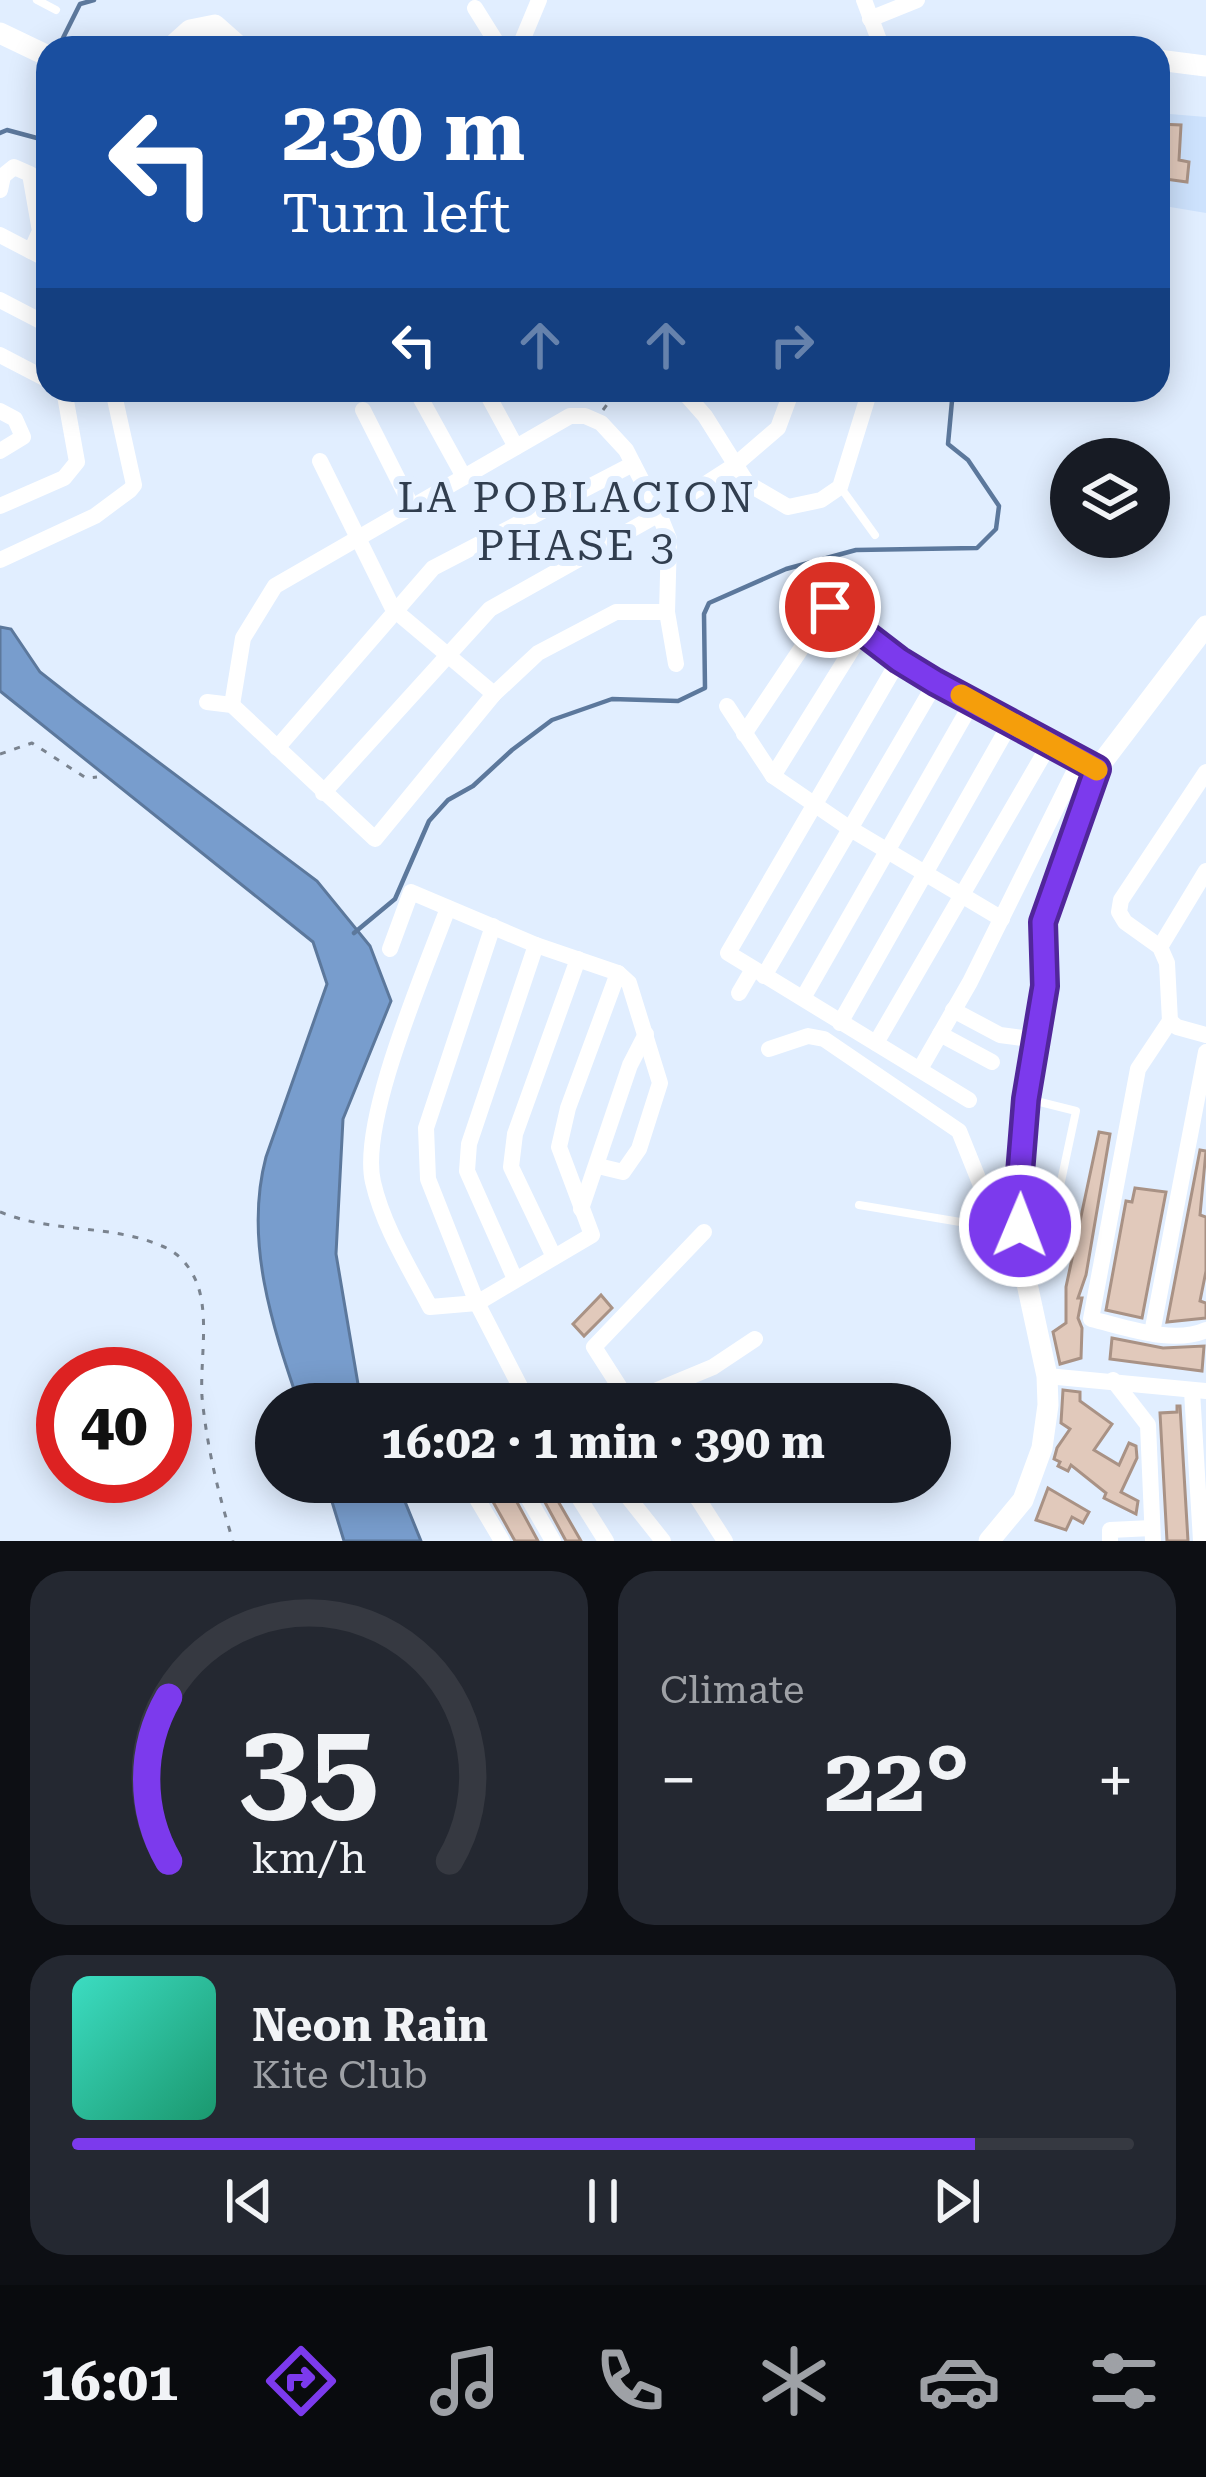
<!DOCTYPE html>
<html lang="en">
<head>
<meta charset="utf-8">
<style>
	body { margin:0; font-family:"Roboto Serif",serif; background:#242831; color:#f1f3f6; height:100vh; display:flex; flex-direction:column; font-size:45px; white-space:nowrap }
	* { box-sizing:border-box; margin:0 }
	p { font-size:39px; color:#9ea1a6 }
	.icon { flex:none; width:66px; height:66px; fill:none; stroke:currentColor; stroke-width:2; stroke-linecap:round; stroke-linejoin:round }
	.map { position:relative; height:1541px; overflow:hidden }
	.side { display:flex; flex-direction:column; gap:30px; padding:30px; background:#0d0f14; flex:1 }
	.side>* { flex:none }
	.top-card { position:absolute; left:36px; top:36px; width:1134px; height:366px; border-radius:36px; box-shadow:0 6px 30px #0003; background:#1a4fa0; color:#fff; overflow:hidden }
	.controls { position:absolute; left:1050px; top:438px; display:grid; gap:24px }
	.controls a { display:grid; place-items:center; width:120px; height:120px; border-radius:50%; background:#171b24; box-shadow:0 6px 30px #0003; font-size:60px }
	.speed { position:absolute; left:36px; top:1347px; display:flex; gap:24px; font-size:60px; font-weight:700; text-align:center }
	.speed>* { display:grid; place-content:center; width:156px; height:156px; border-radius:50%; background:#171b24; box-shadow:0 6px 30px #0003; line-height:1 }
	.speed .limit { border:18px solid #d22; background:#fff; color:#111 }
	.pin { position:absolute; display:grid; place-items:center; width:102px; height:102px; color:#fff; margin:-51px; border:6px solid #fff; border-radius:50%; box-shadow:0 3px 12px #0007 }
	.me { position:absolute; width:132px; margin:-66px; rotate:1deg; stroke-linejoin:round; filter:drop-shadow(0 0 9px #0008) }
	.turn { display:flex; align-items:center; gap:42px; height:252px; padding:0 48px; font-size:54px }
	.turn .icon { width:156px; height:156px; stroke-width:2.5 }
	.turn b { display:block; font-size:84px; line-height:102px }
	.lanes { display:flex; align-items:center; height:114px; padding:0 48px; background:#0003; justify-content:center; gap:60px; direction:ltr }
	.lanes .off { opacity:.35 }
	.big { font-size:90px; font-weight:700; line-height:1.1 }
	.side .card { flex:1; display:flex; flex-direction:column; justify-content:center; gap:18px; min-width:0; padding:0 42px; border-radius:36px; background:#242831 }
	.side .dial { align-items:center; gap:0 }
	.dial svg { height:312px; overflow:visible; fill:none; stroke:#363941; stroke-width:7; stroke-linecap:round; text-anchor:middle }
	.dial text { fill:#f1f3f6; stroke:none }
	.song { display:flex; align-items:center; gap:36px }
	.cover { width:144px; height:144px; border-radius:18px; background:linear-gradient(135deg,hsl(170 70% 55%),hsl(160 70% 35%)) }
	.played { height:12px; border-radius:6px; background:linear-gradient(90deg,#7c3aed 85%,#363941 85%) }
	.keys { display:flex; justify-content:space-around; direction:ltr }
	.heat { display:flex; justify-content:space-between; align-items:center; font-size:66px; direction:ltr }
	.side .tiles { flex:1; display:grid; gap:30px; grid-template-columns:1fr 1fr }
	.card:last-child { grid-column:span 2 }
	.trip { position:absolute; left:255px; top:1383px; width:696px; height:120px; border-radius:60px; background:#171b24; box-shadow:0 6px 30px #0003; font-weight:700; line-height:120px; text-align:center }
	.menu { display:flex; height:192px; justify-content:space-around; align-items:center; background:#090b0e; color:#9ea1a6 }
	.menu .icon { width:84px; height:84px }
	.menu .current { color:#7c3aed }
	.menu b { font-size:54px; color:#f1f3f6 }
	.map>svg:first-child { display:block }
</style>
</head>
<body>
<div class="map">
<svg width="1206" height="1541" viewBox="0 0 1206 1541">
	<rect width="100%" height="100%" fill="#e1eeff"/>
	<polygon fill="#cde2fd" points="1158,113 1206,117 1206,213 1158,205"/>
	<g fill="#789dcd" stroke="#5c789c" stroke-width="3">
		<path d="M0,627L11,629L40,672L77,701L317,881L370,946L391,1001L343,1119L336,1254L358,1384L366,1404H299C272,1325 244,1240 266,1157L327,984L313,942L0,691Z"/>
		<polygon points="326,1482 397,1482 421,1541 344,1541"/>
	</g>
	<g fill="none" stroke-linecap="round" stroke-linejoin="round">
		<g stroke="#5c789c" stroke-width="4.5">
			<polyline points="58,48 80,4 94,0"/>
			<polyline points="47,72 48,81"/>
			<polyline points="0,133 7,130 48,141"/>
			<polyline points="354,933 395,899 429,821 448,800 473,786 512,750 552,720 612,699 678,701 705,688 704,614 709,603 786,569 856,550 977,548 996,529 999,506 968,460 948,444 953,390"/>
		</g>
	</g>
	<g fill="#e1c9bb" stroke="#a99285" stroke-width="3">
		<polygon points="1158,124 1181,125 1179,160 1189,162 1187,182 1158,178"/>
		<polygon points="1099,1132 1110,1134 1086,1275 1078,1298 1082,1298 1078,1318 1082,1328 1081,1358 1060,1364 1053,1332 1066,1323 1066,1287"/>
		<polygon points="1200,1150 1206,1151 1200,1215 1206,1217 1206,1271 1200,1301 1206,1303 1206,1318 1167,1322"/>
		<polygon points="1135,1188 1166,1192 1142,1318 1106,1310 1126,1201 1132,1202"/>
		<polygon points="601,1295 612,1308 584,1336 573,1324"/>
		<polygon points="1112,1338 1163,1348 1204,1346 1202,1371 1110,1359"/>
		<polygon points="1063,1390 1080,1392 1080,1401 1112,1424 1094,1450 1119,1465 1129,1443 1136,1446 1137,1458 1121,1492 1138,1501 1136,1514 1104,1498 1106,1493 1071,1465 1068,1471 1058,1466 1060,1462 1054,1459 1057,1448 1070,1429 1061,1423"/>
		<polygon points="1177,1406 1180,1406 1188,1541 1167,1541 1160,1413 1177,1412"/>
		<polygon points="482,1482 506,1482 538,1541 515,1541"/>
		<polygon points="534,1482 547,1482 581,1541 566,1541"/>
		<polygon points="1048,1488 1089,1512 1083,1523 1072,1517 1066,1530 1036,1520"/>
	</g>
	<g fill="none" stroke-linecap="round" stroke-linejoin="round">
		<g stroke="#7a838f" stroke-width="3" stroke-dasharray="6 9" stroke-linecap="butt">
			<polyline points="603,410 618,390"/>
			<polyline points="0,754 32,743 86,778 97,777"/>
			<path d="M0,1212C51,1233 111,1224 162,1246C180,1253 192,1269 198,1286C209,1319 200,1362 202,1397C207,1447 218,1493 233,1541"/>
		</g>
		<g stroke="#fff" stroke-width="8">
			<polyline points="37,0 56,10"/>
			<polyline points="841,488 875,535"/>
			<polyline points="859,1205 978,1225 1018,1226"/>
			<polyline points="1025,1253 1050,1233 1076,1111 1028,1099"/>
		</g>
		<g stroke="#fff" stroke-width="16">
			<polyline points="864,0 882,48"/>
			<polyline points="475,8 500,48"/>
			<polyline points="870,19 917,0"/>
			<polyline points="519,48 539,0"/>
			<polyline points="0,190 3,176 14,167 30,174 40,231 31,251"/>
			<polyline points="0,235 48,260"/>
			<polyline points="0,300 48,325"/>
			<polyline points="0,355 48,380"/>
			<polyline points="416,390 464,477"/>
			<polyline points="485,390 516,447"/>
			<polyline points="682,390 705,416 747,483 788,507 821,500 840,487 870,390"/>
			<polyline points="363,410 412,507"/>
			<polyline points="0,411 15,419 23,437 0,451"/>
			<polyline points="320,461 393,609 494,694"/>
			<polyline points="0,506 64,478 77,462 64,390"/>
			<polyline points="0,560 95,516 130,490 134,485 113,390"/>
			<polyline points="899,660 728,953 969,1100"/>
			<polyline points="207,702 232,705 375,839 494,694 538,653 616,612 667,612"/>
			<polyline points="232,705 243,638 275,586 570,416 585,416 601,423 626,450 659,514 669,539 667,612 676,664"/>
			<polyline points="727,706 773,776 849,828 1002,919"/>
			<polyline points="744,734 829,607 899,660 936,682 1097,769"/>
			<polyline points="277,748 433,568 633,464"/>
			<path d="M1206,772L1121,900L1119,912L1125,922L1160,947L1167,963L1170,1021L1138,1069L1091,1319C1125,1327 1173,1345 1206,1330"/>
			<polyline points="773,776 864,630"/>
			<polyline points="323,793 490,609 659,514 735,465 778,428 792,390"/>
			<path d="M448,908C425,971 359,1121 373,1182C383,1226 409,1267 430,1307L477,1303L592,1235L559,1147L568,1108L618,973"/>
			<polyline points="493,926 426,1128 428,1179 477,1303 529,1404"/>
			<polyline points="1160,947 1206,871"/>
			<polyline points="390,949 411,892 536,945 618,973 629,983 660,1083 639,1149 623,1172 598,1166"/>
			<polyline points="764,976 936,682"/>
			<polyline points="739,993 753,969"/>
			<polyline points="803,998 973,701"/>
			<polyline points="953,1010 1000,1035 1038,1040"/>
			<polyline points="1170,1021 1177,1027 1206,1035"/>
			<polyline points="840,1023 1011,722"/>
			<polyline points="940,1034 992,1062"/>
			<polyline points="876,1043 1049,745"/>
			<polyline points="769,1049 808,1036 824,1039 959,1131 984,1193 995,1198 1018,1198"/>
			<polyline points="920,1069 970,982 1079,762"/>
			<polyline points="581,1209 630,1065 646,1034"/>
			<polyline points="704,1232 594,1347 626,1397 636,1399 713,1367 755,1339"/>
			<polyline points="554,1257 511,1167 515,1134 578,959"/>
			<polyline points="515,1279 467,1171 469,1144 536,945"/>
			<polyline points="1152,1333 1206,1052"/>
			<polyline points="1047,1376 1206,1391"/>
			<polyline points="1113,1380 1148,1425 1153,1541"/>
			<polyline points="1192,1391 1201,1541"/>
			<polyline points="467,1482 502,1541"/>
			<polyline points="519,1482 553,1541"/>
			<polyline points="569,1482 606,1541"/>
			<polyline points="616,1482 663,1541"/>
			<polyline points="680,1482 698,1499 725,1541"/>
			<polyline points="1110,1541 1110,1530 1152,1528"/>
		</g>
		<g stroke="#fff" stroke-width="21">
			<polyline points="0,33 48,56"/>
			<polyline points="170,48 190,30 215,25 241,48"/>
			<polyline points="1045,48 1064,48"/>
			<polyline points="1158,60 1206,66"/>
			<polyline points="989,1541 1023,1500 1042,1448 1048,1405 1047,1376 1021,1256 1018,1198 1026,1099 1045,986 1044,922 1097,769 1206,626"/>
		</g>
	</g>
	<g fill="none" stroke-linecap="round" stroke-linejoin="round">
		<defs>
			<polyline id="route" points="830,607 899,660 935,682 1097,769 1043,922 1045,986 1026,1099 1018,1198 1020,1226"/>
		</defs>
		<use href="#route" stroke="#51269a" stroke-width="30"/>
		<use href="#route" stroke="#7c3aed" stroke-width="21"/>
		<polyline stroke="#f59e0b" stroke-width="21" points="961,695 1097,770"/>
	</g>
	<g text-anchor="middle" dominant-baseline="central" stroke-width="12" stroke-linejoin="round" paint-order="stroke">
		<g font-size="42" letter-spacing="3" fill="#313e4f" stroke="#e1eeff">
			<text x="577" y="497">LA POBLACION<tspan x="577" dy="48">PHASE 3</tspan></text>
		</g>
	</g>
</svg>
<div class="controls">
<a><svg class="icon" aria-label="layers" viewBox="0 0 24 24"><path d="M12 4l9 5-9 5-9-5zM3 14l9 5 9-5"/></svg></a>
</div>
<div class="speed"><div class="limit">40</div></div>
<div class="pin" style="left:830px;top:607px;background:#d93025"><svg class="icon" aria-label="arrive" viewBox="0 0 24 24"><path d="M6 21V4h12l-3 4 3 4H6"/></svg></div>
<svg class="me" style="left:1020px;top:1226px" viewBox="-20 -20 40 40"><circle r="17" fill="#7c3aed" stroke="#fff" stroke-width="3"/><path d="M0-11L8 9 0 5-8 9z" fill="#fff"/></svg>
<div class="trip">16:02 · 1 min · 390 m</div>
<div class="top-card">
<div class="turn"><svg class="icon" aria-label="left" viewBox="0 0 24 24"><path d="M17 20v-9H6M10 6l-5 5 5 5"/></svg><div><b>230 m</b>Turn left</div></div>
<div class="lanes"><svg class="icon" aria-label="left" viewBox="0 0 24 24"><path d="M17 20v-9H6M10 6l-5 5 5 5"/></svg><svg class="icon off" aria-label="ahead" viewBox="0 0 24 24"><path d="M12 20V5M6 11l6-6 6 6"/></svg><svg class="icon off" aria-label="ahead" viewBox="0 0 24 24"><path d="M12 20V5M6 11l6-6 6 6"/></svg><svg class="icon off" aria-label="right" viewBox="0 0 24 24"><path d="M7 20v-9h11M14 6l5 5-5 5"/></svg></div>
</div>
</div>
<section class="side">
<div class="tiles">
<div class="card dial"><svg viewBox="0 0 100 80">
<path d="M14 69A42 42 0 1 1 86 69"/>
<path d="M14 69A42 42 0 0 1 14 27" stroke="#7c3aed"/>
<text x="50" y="56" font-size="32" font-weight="700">35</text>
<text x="50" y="72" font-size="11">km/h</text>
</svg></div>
<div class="card"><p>Climate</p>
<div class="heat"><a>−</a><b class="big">22°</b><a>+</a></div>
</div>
<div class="card">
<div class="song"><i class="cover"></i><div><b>Neon Rain</b><p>Kite Club</p></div></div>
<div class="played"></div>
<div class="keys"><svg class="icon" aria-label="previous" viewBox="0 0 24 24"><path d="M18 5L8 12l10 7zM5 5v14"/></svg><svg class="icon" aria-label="pause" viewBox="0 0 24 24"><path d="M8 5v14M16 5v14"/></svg><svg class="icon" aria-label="next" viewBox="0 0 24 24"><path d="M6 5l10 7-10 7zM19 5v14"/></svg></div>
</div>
</div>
</section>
<nav class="menu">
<b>16:01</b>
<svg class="icon current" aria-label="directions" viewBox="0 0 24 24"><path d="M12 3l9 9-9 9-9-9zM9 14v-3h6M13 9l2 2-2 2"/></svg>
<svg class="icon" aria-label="music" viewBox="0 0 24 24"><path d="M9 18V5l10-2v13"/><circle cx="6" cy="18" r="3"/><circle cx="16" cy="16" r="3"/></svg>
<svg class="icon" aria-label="phone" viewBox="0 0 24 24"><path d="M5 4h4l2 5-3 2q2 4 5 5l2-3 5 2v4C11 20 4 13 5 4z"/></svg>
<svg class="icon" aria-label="climate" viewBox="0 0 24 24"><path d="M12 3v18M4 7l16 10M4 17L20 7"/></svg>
<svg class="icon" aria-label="car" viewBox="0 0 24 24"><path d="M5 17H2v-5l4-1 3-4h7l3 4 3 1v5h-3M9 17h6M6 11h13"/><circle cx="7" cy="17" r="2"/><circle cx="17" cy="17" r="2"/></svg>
<svg class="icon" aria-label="filters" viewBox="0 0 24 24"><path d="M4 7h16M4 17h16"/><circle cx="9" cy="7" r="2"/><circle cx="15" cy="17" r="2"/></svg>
</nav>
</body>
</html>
